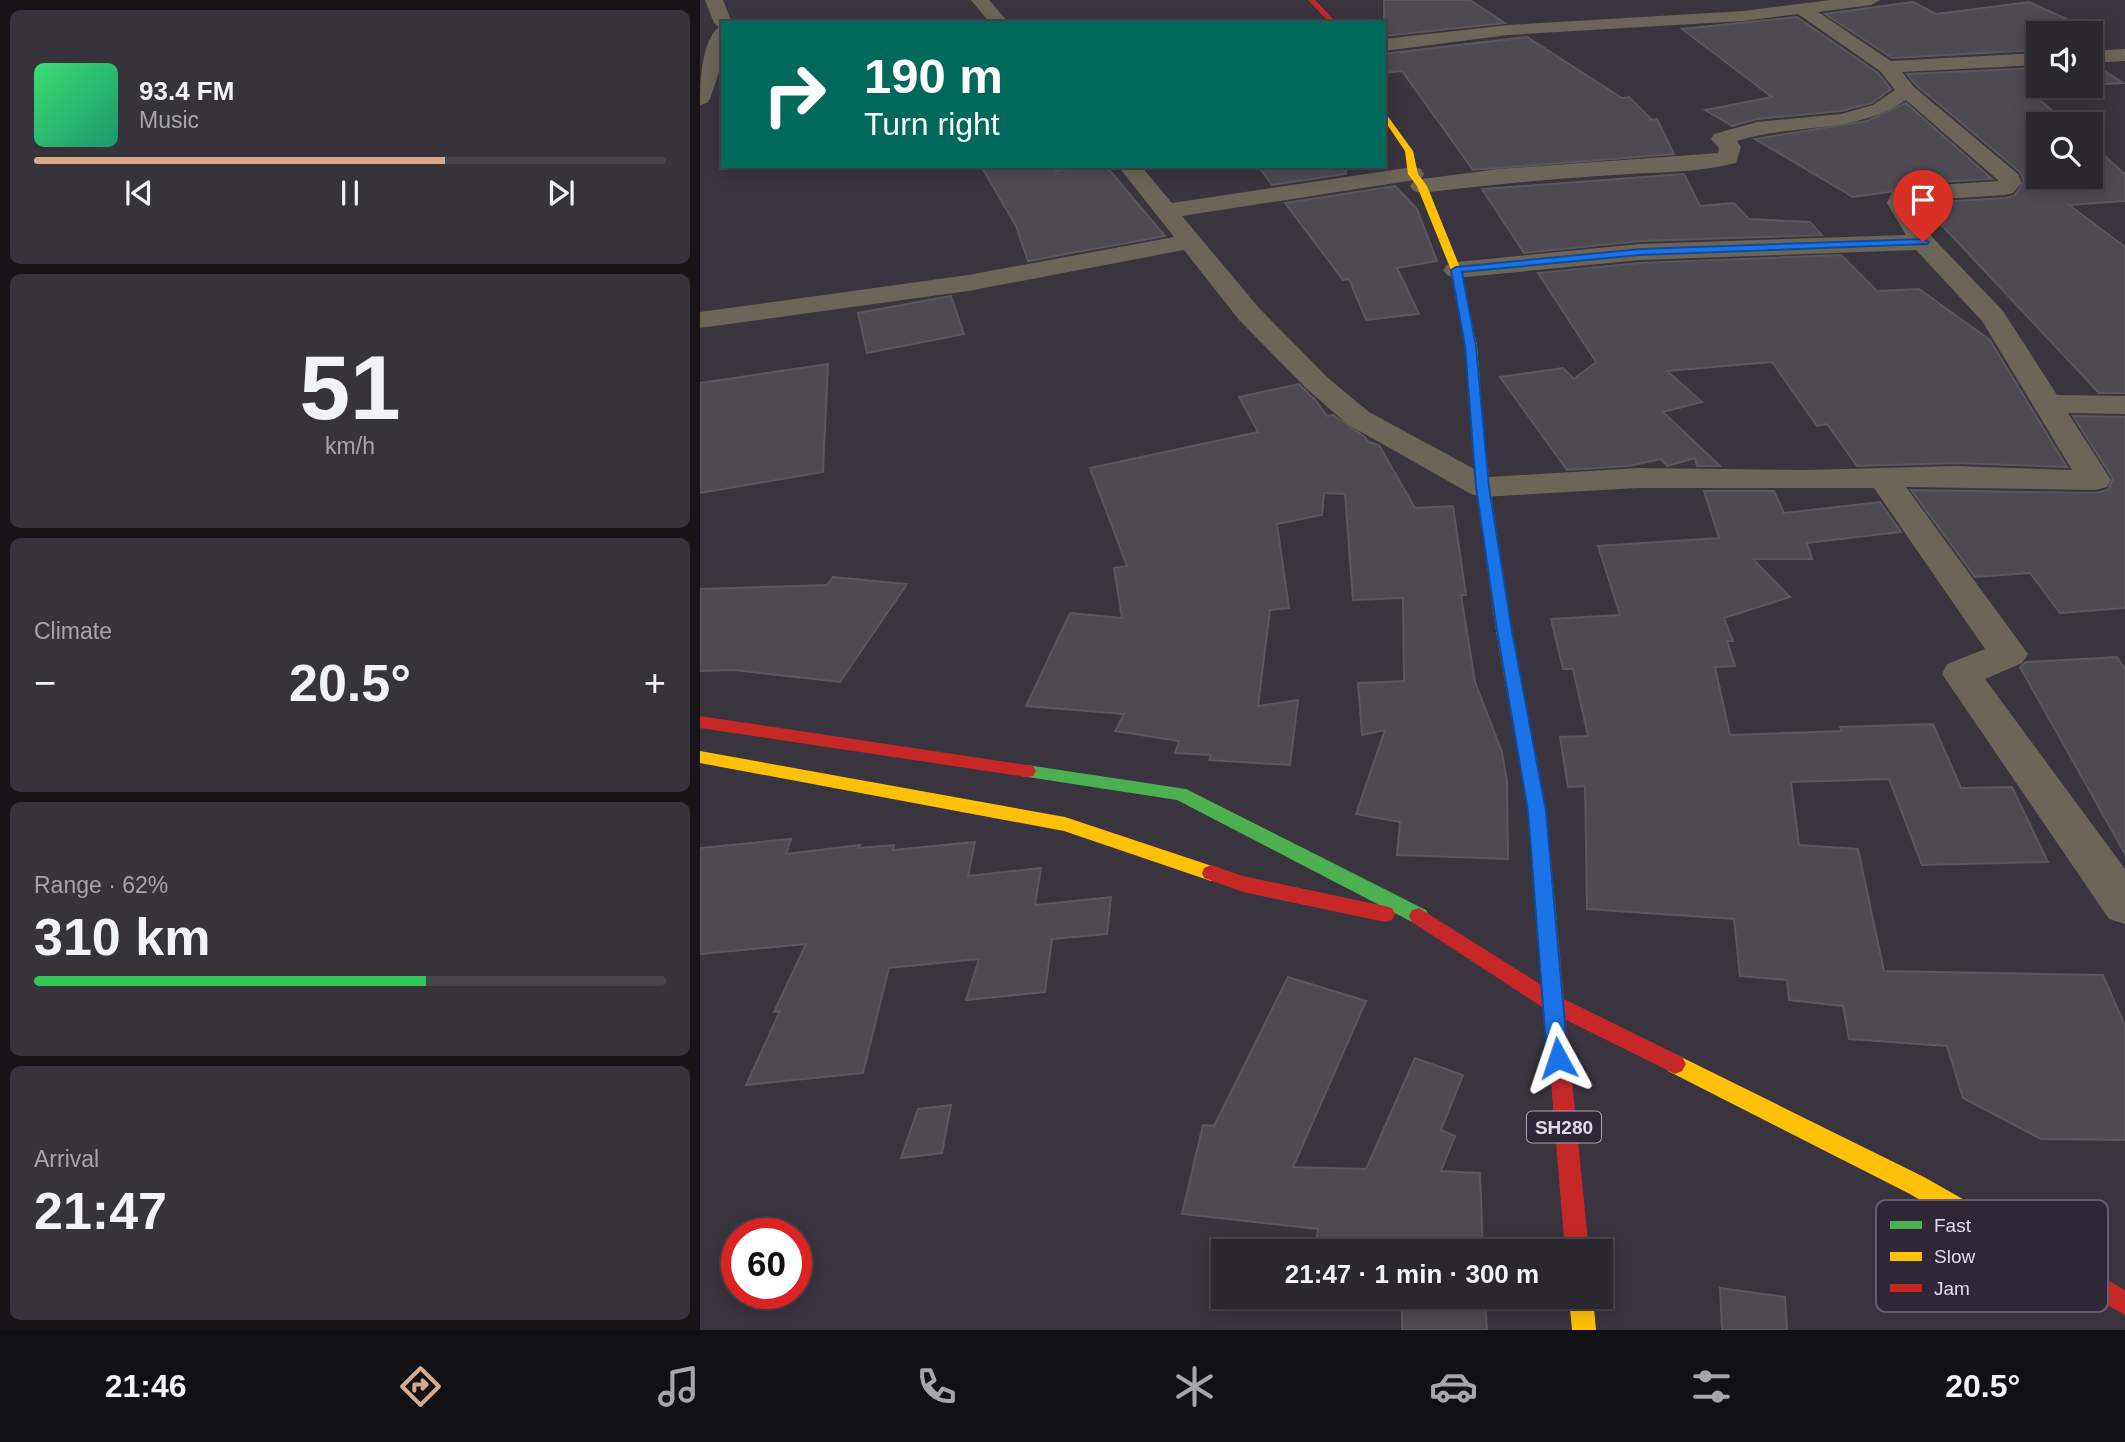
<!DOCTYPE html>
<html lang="en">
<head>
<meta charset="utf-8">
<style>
	body { margin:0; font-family:Arial,sans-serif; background:#37333a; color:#f1f3f6; height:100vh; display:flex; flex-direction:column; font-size:26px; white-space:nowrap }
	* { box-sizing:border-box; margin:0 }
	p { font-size:23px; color:#a6a5aa }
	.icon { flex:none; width:38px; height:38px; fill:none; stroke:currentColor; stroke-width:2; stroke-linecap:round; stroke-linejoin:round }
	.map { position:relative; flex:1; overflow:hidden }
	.details { display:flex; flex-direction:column; gap:10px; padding:10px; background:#181519; width:700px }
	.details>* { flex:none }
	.guide { position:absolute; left:21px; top:21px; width:665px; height:147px; border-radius:0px; box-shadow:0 4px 18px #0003,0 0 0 2px #47444a; background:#00695c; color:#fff; overflow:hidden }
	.fabs { position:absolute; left:1326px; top:21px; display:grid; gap:14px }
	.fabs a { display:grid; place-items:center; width:77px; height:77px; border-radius:0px; background:#2b272e; box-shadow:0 4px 18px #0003,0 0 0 2px #47444a; font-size:35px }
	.speed { position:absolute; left:21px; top:1218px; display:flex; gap:14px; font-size:35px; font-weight:700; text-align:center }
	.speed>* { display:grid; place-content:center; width:91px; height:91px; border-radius:50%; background:#2b272e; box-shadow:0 4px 18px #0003,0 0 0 2px #47444a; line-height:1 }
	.speed .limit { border:10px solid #d22; background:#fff; color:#111 }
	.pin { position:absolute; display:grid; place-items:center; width:60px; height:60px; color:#fff; margin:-72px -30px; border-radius:50% 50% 50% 0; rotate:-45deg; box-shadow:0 0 7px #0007 }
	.pin .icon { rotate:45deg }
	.me { position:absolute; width:77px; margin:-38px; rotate:355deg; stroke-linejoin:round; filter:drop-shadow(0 0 5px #0008) }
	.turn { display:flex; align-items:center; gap:24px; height:147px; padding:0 28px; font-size:32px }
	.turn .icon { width:91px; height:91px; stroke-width:2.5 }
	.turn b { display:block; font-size:49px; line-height:60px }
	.big { font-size:52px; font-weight:600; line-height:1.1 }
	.details .widget { flex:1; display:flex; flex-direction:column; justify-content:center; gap:10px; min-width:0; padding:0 24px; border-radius:10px; background:#37333a }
	.details .dial { align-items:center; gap:0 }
	.dial b { font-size:91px; line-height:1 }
	.song { display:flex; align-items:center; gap:21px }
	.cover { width:84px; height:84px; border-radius:10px; background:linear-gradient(135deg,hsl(140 70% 55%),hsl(160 70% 35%)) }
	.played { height:7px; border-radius:4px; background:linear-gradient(90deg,#d6ab8b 65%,#47444a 65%) }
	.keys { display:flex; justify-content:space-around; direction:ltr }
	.heat { display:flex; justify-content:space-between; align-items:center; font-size:38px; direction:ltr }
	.charge { height:10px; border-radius:5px; background:linear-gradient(90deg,#34c759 62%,#47444a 0) }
	.trip { position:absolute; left:511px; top:1239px; width:402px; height:70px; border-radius:0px; background:#2b272e; box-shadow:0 4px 18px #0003,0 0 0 2px #47444a; font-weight:600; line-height:70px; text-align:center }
	.menu { display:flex; height:112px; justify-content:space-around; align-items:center; background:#111012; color:#a6a5aa }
	.menu .icon { width:49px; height:49px }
	.menu .active { color:#d6ab8b }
	.menu b { font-size:32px; color:#f1f3f6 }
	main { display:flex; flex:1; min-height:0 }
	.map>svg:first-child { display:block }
</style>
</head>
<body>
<main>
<section class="details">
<div class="widget">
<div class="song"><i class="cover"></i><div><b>93.4 FM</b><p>Music</p></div></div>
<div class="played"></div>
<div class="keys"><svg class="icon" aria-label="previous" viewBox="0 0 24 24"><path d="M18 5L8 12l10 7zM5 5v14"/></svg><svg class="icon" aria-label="pause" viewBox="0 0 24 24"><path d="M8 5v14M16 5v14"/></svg><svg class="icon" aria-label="next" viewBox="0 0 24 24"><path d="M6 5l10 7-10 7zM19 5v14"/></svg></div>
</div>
<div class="widget dial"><b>51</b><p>km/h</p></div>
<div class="widget"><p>Climate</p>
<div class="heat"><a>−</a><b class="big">20.5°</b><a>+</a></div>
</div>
<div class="widget"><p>Range · 62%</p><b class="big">310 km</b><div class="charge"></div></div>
<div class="widget"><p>Arrival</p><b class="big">21:47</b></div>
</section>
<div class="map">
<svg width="1425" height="1330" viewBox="0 0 1425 1330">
	<rect width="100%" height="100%" fill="#39343e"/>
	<g fill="#4e4a52" stroke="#5b575e" stroke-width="2">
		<polygon points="684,0 770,0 805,23 684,36"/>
		<polygon points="1213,2 1236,14 1329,2 1393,31 1339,33 1339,50 1192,58 1125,14"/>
		<polygon points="1097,17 1178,73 1191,89 1172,103 1141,111 1057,119 1032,126 1005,110 1072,97 982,29"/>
		<polygon points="827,37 922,98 929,97 952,120 957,119 974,154 773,170 702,71 684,73 684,54"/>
		<polygon points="1396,65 1423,83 1391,85 1391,66"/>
		<polygon points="1339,68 1339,86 1369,86 1325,88 1369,124 1339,124 1339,177 1391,177 1391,144 1425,174 1425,201 1369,205 1425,247 1425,393 1399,393 1221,203 1306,198 1315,195 1324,182 1320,172 1216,85 1207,74"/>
		<polygon points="1206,103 1292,179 1206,184 1189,192 1153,197 1055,139 1167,121"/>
		<polygon points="281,166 353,166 356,171 385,166 406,166 465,236 328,261 316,226"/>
		<polygon points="558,166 645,166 646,174 572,185"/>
		<polygon points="984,174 1000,206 1034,203 1049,219 1110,222 1122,235 940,241 824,253 782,189"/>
		<polygon points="695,186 717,209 737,261 697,268 719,314 666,320 649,279 643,280 585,203"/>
		<polygon points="1141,255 1177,291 1219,289 1290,340 1367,467 1255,463 1157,466 1127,424 1117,426 1072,362 967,371 1002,402 963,412 1020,466 997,466 995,458 967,466 961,459 929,466 867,470 800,377 863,368 874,379 896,362 838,273 940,263"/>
		<polygon points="251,296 264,334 167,353 158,313"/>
		<polygon points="128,364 123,472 0,493 0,383"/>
		<polygon points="599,384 617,402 627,416 633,415 665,437 668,442 679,445 715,508 753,506 766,595 761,595 775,682 802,752 807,782 808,859 697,855 700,822 656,814 685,730 662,735 658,683 704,681 703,598 653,600 645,494 624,493 622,515 577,524 589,608 570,610 558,706 598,700 590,765 509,760 511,755 475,753 479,741 415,731 424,714 326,706 370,613 422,618 414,568 427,566 390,468 558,432 539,397"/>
		<polygon points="1373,416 1425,417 1425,608 1360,613 1330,573 1275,577 1211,490 1395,493 1408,490 1413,479"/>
		<polygon points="1004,491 1074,491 1084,513 1180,502 1201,532 1107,543 1112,559 1053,559 1090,597 1024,618 1033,641 1027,641 1035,666 1015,667 1030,735 1142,731 1140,727 1233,724 1261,788 1312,787 1348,862 1222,865 1189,779 1091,782 1099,845 1158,849 1184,971 1403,975 1425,1026 1425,1140 1341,1139 1263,1098 1247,1046 1149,1039 1143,1006 1089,1000 1087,980 1040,976 1034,919 887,909 885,786 868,787 860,737 888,736 873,669 863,669 851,619 920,615 898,546 1019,538"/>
		<polygon points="133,577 207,584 140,682 34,670 0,671 0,589 127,585"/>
		<polygon points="1417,657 1425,669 1425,854 1320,667 1326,662"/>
		<polygon points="91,839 86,854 160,845 158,848 194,845 193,850 275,842 268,876 341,868 335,905 411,897 407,934 352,939 345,992 266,1000 279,959 189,968 163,1073 46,1085 80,1011 74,1012 106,944 0,954 0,848"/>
		<polygon points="588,977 666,1001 593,1167 666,1169 715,1058 763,1075 741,1130 755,1136 741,1171 780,1173 783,1251 615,1251 618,1229 482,1214 503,1125 514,1126"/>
		<polygon points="251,1105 242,1153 201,1158 218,1109"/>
		<polygon points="1020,1288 1085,1297 1087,1330 1022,1330"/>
		<polygon points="702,1297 785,1297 787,1330 702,1330"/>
	</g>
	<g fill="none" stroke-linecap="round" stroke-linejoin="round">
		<g fill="#6e6559" fill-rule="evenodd">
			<path d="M5,0H23L32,23H23V60L10,99L7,103L0,105C0,84 1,41 19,27L14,23Z"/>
			<polygon points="271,0 289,0 309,23 290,23"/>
			<path d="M1130,0H1180L1171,5L1118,12L1191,61L1339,53V65L1202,72L1214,87L1318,174L1322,183L1313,193L1305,195L1211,201V203L1233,238L1303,311L1357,395L1425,396V414L1368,413L1411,480L1407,487L1395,490L1206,487L1328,654L1322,663L1285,679L1425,869V924L1409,919L1242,674L1247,664L1285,649L1174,488H938L783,497L771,494L647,424L608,390L539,320L484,250L268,291L0,328V312L268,275L474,237L418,166H441L472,203L713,167L721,169L724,174L721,179L482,216L559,308L628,378L669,412L789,477L938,468L1107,470L1255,466L1372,470L1282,321L1216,250L940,260L756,278L747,275L743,270L747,265L756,262L940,244L1206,235L1187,203L1192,192L1206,187L1299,181L1206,100C1155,135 1093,123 1037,141L1041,147L1036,163C996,173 954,172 914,175C849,179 786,185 722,193L714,191L710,186L714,181L722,179L799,169L1018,153L1019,148L1011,139L1014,134L1057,122L1141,114L1173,105L1195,90L1180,71L1098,14L1043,21L808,35L684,51V39L808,25L1043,11Z"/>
			<polygon points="1425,49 1425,61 1391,63 1391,51"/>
		</g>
		<g fill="#4caf50" fill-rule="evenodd">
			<polygon points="778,430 784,434 790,487 812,631 846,811 857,922 854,928 847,930 840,928 837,922 828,811 796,631 776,487 772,434"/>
			<polygon points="327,765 486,789 726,910 729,916 726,922 719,924 712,922 477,800 321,776 318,771 321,766"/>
		</g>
		<g fill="#ffc107" fill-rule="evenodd">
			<polygon points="684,111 713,151 718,174 727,186 761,270 777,346 784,434 782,437 774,437 772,434 765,346 751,270 717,186 708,174 705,151 684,120"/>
			<polygon points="0,751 365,817 518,868 520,873 518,878 511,881 364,831 0,763"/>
			<polygon points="975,1054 1224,1177 1305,1223 1309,1231 1305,1239 1297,1243 1289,1239 1208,1193 968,1071 964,1064 968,1057"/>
			<polygon points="869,1297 893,1297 896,1330 872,1330"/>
		</g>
		<g fill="#c62828" fill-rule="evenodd">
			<polygon points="608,0 615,0 637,23 630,23"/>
			<polygon points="0,716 327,765 333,766 336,771 333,776 327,777 0,728"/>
			<polygon points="511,865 543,876 685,906 692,908 695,914 692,920 685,922 543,892 504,878 502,873 504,868"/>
			<polygon points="719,908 843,986 837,922 840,916 847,914 854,916 857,922 864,999 982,1057 986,1064 982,1071 975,1074 866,1020 889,1251 865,1251 845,1009 712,922 709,916 712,910"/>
			<polygon points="1297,1219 1425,1290 1425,1315 1289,1239 1285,1231 1289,1223"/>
		</g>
	</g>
	<polygon fill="#1a73e8" stroke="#114b97" stroke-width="2" points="1223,239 1229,242 1227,244 940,255 762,272 776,346 789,487 812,631 846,811 868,1058 865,1065 858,1068 850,1065 847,1058 828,811 797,631 776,487 765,346 751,270 756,267 940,249"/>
	<g text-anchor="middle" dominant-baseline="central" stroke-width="7" stroke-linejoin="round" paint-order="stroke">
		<rect fill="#2f2736" stroke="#aba6b1" stroke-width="2" x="827" y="1111.5" width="74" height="31" rx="5"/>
		<g font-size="19" font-weight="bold" fill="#e0dce6">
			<text x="864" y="1127">SH280</text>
		</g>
	</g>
	<rect x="1176" y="1200" width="232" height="112" rx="10" fill="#2f2736" stroke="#645d6b" stroke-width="2"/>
	<rect x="1190" y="1221" width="32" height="8" fill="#4caf50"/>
	<rect x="1190" y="1252" width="32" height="9" fill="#ffc107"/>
	<rect x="1190" y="1284" width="32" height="8" fill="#c62828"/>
	<g font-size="19" fill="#e0dce6">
		<text x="1234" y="1232">Fast</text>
		<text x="1234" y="1263">Slow</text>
		<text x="1234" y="1295">Jam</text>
	</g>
</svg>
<div class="fabs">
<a><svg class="icon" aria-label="sound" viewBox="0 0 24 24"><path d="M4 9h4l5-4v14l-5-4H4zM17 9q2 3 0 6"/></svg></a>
<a><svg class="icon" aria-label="search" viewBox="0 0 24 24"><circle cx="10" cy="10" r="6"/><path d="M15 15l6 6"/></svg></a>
</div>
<div class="speed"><div class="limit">60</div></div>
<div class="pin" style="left:1223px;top:242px;background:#d93025"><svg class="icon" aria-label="arrive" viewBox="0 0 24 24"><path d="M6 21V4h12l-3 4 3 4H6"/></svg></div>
<svg class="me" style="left:858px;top:1058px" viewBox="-20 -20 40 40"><path d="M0-17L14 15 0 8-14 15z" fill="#1a73e8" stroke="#fff" stroke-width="4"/></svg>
<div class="trip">21:47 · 1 min · 300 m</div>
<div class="guide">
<div class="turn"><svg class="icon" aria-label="right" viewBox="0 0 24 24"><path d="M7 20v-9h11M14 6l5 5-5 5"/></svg><div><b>190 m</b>Turn right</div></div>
</div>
</div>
</main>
<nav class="menu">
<b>21:46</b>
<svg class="icon active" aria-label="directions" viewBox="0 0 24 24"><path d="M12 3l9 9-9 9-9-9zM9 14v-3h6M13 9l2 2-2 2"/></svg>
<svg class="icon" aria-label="music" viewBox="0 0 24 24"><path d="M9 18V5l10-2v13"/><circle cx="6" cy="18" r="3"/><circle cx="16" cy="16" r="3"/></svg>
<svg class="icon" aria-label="phone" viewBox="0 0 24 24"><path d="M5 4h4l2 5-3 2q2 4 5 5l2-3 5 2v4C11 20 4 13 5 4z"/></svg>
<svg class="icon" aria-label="climate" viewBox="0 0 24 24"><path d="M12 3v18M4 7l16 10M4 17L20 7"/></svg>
<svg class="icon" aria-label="car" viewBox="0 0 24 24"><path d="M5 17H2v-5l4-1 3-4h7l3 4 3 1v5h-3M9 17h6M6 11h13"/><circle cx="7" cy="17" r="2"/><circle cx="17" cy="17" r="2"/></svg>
<svg class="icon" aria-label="filters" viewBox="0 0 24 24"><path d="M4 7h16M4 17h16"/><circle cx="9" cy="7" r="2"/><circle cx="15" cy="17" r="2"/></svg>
<b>20.5°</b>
</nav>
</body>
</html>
